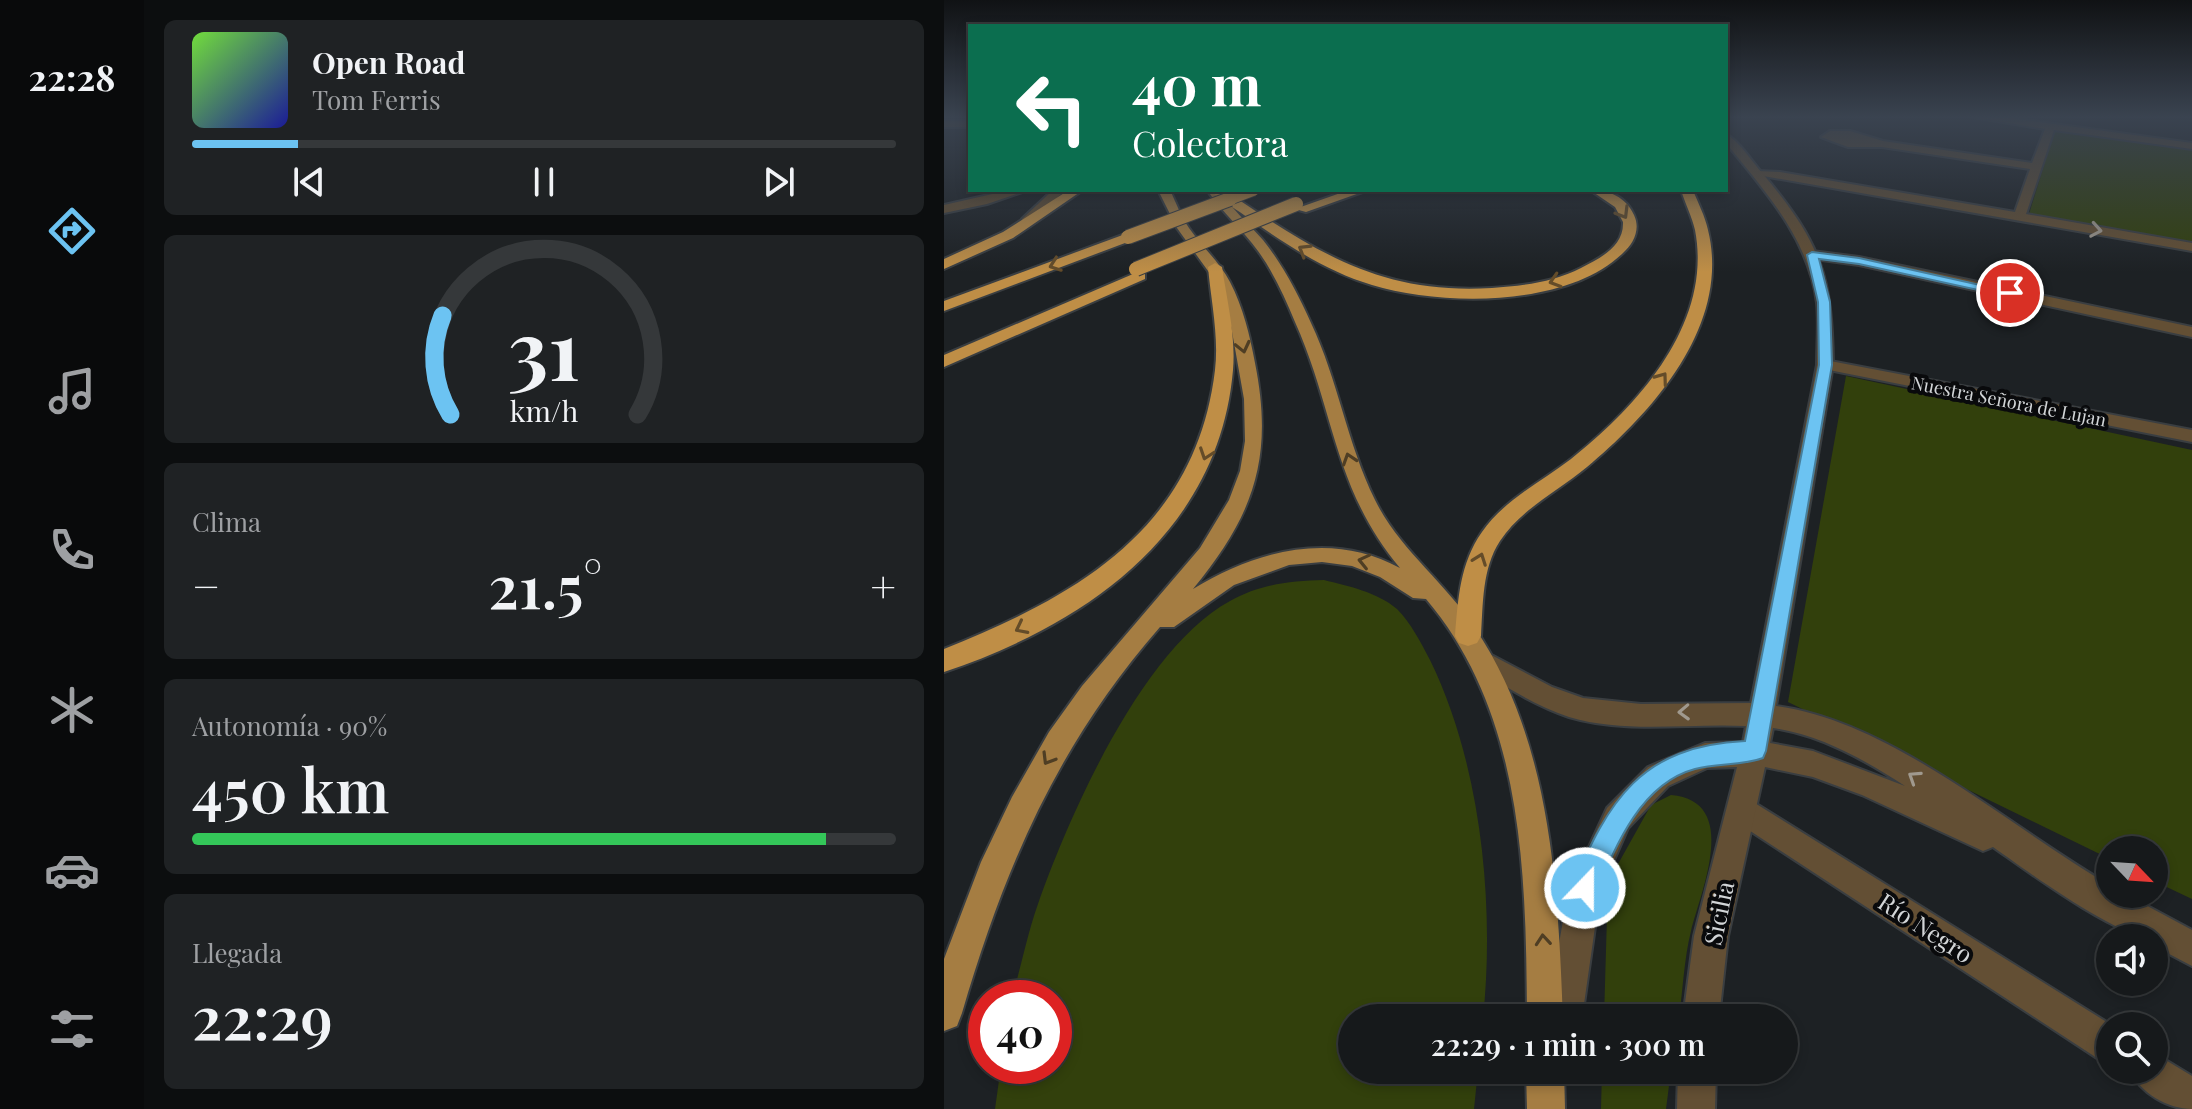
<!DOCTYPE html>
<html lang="es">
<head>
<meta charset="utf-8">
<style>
	body { margin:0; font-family:"Playfair Display",serif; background:#1f2224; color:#f1f3f6; height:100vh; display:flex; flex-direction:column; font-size:30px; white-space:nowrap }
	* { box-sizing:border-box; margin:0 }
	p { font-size:26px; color:#9ea0a3 }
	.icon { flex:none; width:44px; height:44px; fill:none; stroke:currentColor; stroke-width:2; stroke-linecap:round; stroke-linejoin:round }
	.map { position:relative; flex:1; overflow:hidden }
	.drawer { display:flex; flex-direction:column; gap:20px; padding:20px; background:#0c0e0f; width:800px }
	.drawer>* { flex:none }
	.hud { position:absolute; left:24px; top:24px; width:760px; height:168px; border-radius:0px; box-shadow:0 4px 12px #0003,0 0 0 2px #35383a; background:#0b6e4f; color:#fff; overflow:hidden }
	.needle { width:52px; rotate:115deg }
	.controls { position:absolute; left:1152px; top:836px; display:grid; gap:16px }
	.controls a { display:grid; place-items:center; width:72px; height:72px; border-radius:50%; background:#16191b; box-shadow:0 4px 12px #0003,0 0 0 2px #35383a; font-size:40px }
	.speed { position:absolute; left:24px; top:980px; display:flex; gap:16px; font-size:40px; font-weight:700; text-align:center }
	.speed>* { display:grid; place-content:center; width:104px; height:104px; border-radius:50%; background:#16191b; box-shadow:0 4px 12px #0003,0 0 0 2px #35383a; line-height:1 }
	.speed .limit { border:12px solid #d22; background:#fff; color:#111 }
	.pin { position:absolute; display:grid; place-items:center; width:68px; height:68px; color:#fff; margin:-34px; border:4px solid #fff; border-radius:50%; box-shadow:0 2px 8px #0007 }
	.me { position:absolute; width:88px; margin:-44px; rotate:22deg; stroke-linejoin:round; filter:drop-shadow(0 0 6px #0008) }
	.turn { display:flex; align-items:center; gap:28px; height:168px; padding:0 32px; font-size:36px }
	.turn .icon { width:104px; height:104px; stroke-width:2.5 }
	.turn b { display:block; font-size:56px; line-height:68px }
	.big { font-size:60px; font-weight:600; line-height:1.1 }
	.drawer .widget { flex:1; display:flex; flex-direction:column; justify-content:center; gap:12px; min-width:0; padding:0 28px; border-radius:12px; background:#1f2224 }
	.drawer .dial { align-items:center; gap:0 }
	.dial svg { height:208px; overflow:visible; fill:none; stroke:#35383a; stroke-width:7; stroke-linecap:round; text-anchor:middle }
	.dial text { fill:#f1f3f6; stroke:none }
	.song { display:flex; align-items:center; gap:24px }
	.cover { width:96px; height:96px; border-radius:12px; background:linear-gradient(135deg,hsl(100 70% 55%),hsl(240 70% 35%)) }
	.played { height:8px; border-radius:4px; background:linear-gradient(90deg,#6cc3f2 15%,#35383a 15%) }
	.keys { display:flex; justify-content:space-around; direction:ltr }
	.heat { display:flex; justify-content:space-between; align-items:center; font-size:44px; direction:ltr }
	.charge { height:12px; border-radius:6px; background:linear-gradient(90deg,#34c759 90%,#35383a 0) }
	.trip { position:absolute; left:394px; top:1004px; width:460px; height:80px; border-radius:40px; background:#16191b; box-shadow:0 4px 12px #0003,0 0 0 2px #35383a; font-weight:600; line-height:80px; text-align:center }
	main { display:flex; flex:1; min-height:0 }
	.tab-bar { display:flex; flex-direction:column; width:144px; justify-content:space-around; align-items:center; background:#090a0b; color:#9ea0a3 }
	.tab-bar .icon { width:56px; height:56px }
	.tab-bar .current { color:#6cc3f2 }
	.tab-bar b { font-size:36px; color:#f1f3f6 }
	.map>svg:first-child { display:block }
</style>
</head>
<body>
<main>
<nav class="tab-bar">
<b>22:28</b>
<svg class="icon current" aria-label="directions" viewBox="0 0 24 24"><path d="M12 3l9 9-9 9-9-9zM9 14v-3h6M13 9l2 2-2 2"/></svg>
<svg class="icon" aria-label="music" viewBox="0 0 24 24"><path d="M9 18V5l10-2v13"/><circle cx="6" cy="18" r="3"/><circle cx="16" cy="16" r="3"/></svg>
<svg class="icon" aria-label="phone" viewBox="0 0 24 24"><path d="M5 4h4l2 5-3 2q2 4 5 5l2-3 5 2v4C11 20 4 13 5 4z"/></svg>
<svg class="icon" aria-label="climate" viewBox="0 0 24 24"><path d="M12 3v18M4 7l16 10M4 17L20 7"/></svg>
<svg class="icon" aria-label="car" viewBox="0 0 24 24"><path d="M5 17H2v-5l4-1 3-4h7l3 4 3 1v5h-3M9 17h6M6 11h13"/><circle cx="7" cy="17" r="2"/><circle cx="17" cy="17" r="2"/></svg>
<svg class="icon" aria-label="filters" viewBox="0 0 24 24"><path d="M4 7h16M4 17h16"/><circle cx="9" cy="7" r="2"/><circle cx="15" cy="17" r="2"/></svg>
</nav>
<section class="drawer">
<div class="widget">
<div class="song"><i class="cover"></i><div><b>Open Road</b><p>Tom Ferris</p></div></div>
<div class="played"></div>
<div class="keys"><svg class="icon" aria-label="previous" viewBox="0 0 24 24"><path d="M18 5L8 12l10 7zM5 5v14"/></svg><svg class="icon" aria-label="pause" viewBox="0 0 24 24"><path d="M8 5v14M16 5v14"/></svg><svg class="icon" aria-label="next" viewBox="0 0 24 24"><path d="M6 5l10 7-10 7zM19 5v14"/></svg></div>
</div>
<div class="widget dial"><svg viewBox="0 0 100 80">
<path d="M14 69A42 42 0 1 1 86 69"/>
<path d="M14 69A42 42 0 0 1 11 31" stroke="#6cc3f2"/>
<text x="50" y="56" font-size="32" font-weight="700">31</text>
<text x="50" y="72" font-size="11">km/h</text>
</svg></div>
<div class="widget"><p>Clima</p>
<div class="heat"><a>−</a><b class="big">21.5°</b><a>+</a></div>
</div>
<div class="widget"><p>Autonomía · 90%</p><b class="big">450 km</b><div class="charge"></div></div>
<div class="widget"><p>Llegada</p><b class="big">22:29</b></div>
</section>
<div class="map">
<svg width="1248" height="1109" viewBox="0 0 1248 1109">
	<rect width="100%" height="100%" fill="#1d2124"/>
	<g fill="#32400c">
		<polygon points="1111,130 1248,148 1248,244 1085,214"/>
		<polygon points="902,376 1248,450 1248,899 1210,881 1210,850 1166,850 1166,859 844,702"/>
		<path d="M380,580C404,586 433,592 453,609C467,623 477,643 486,660C537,764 551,904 539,1018H408V1070H534L530,1109H51L57,1066H110V998H68C77,967 83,935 94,904C126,813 199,648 286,601C316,584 346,581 380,580Z"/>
		<path d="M727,795C797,801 757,891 747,931C740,959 739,989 735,1018H660L664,882L707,805Z"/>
		<polygon points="658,1070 727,1070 722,1109 657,1109"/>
	</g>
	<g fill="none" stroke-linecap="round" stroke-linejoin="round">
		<defs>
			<g id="minor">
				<polygon points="1024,116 1051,116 1248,143 1248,149 1110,130 1082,214 1248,243 1248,251 808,174 813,171 836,172 1071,212 1086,169 938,147 904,147 877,137 886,131 906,131 939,141 1088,163 1101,129"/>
				<rect x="0" y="121" width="26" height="6"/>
				<polygon points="66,190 84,190 43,204 0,213 0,205"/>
				<polygon points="109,190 121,190 86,225 78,225 78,219"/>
				<polygon points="868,251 915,257 1248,327 1248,337 915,265 863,258 863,252"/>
				<polygon points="881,360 1248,430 1248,442 875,368 873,365"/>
				<polygon points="798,795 1169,1026 1166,1026 1166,1063 1153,1058 788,819 783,809 788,799"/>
				<path d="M1210,1053L1248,1076V1109C1224,1109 1196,1093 1186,1070H1210Z"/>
			</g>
			<g id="tertiary">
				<path d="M782,134C796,142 808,162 819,174C877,243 888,276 889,365L832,706C948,721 1066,828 1166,885V894H1181L1248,930V966L1210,946V938C1173,938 1082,870 1049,847L1039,851L918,795L869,777L821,767L784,936L775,1018H739L750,936L793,767L763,768L724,786L684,828L656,892L638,1018H602L624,892L663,808L704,767L761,743L799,742L802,726C743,723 682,734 625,717C590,705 559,685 527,666L523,659L527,652L536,649L608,687L639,698L697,704L807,703L873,365C873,344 875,323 873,303C865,239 821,191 782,143ZM829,728C877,735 921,760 961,786L869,751L826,743Z"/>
				<polygon points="734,1070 772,1070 771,1109 733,1109"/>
			</g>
			<g id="primary">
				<path d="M214,190H226C232,203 237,216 245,228C258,247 275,261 286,282C299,307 306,336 311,363C330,458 310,515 249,589C312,551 387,530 456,568C389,488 391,411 351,322C341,298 330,273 314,251C299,230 278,212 263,190H275C287,208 304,223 319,240C339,265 354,294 367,323C394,380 403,443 431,500C455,549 501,582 531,628C607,741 614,886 619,1018H583C582,875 580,714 482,599L469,598L436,577L408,566L378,562L345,565L290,585L230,627H216C114,744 61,866 18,1013L13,1026L0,1031V959L37,862L68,797L105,732L138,686L256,548L285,500L296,471L301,441L300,399L287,326L272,282L233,228Z"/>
				<polygon points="582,1070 620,1070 621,1109 583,1109"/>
			</g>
			<g id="motorway">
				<polygon points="125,190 139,190 69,238 0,269 0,259 59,232"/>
				<path d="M266,190H280C370,250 434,295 548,288C578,286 610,282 637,268C656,258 680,247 679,222L671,207L646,190C665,190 682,197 690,215C697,230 689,244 679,253C622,308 498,306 428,285C381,271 340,243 300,215C289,207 276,200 266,190Z"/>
				<polygon points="405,190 424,190 362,212 351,209"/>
				<path d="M737,190H749C754,203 761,216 764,230C787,324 710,411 643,467C614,491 577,509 556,541C538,568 539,605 537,636L533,643L524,646L515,643L511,636C514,599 516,563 538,532C560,500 597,482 627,459C694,406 769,323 751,230C748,217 741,203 737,190Z"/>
				<polygon points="184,233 191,237 189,240 0,311 0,301"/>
				<path d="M271,263L278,267C283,301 292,336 289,370C275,532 143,624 0,672V649C135,595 252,528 271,370C275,336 267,301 264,267Z"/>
				<polygon points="196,271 201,273 201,279 0,367 0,355"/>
			</g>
		</defs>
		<use href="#minor" stroke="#3a3e41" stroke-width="4"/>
		<use href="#tertiary" stroke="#3a3e41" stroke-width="4"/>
		<use href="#primary" stroke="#3a3e41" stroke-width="4"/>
		<use href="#motorway" stroke="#3a3e41" stroke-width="4"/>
		<use href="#minor" fill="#634f34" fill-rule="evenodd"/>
		<use href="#tertiary" fill="#634f34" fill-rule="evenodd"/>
		<use href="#primary" fill="#a57d42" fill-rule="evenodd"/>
		<use href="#motorway" fill="#bf8e46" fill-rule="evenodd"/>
		<defs>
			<polyline id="motorway-bridge-far1" points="281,201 310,190"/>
			<g id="motorway-bridge">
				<polyline points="184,237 286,199"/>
				<polyline points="192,269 352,204"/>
			</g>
		</defs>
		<use href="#motorway-bridge-far1" stroke="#3a3e41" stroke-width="13" stroke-linecap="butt"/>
		<use href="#motorway-bridge" stroke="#3a3e41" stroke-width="16" stroke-linecap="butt"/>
		<use href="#motorway-bridge-far1" stroke="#bf8e46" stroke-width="11"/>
		<use href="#motorway-bridge" stroke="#bf8e46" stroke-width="14"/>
	</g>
	<defs><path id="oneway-chevron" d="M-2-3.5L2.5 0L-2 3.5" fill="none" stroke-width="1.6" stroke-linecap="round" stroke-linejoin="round" transform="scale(2)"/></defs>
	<g stroke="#644c29">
		<use href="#oneway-chevron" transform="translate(679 213) rotate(59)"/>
		<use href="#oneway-chevron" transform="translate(360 250) rotate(-149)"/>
		<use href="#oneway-chevron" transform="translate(111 265) rotate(160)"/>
		<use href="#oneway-chevron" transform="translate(611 281) rotate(163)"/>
		<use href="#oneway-chevron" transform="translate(718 378) rotate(-54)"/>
		<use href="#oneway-chevron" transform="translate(262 454) rotate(109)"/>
		<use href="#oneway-chevron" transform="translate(536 559) rotate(-70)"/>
		<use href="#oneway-chevron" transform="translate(77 628) rotate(153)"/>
	</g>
	<g stroke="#a0998e">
		<use href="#oneway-chevron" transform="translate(1152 230) rotate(10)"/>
		<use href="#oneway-chevron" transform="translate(740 712) rotate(178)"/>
		<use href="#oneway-chevron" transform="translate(970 777) rotate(-147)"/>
	</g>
	<g stroke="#4f3e24">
		<use href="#oneway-chevron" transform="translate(299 347) rotate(77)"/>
		<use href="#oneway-chevron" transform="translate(405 459) rotate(-108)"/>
		<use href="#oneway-chevron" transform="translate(420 561) rotate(-167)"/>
		<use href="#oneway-chevron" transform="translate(104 759) rotate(121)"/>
		<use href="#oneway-chevron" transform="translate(599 940) rotate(-95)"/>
	</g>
	<linearGradient id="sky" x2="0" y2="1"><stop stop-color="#101214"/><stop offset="0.43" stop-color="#3a4350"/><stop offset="1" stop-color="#3a4350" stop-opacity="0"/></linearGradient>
	<rect width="1248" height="272" fill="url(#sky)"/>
	<path fill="#6cc3f2" stroke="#467f9d" stroke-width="2" d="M868,252L915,258L1072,293L1066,297L915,264L875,259L886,302L888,365L822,751L819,758C798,766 773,763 751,769C695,784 670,850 650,898L641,902L631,898L628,888C664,800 697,746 801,741L875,365L874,302L863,255Z"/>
	<g text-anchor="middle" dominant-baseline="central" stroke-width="8" stroke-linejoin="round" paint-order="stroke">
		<g font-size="18" fill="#d2d5d7" stroke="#090a0c">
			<text transform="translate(1065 401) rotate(11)">Nuestra Señora de Lujan</text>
		</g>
		<g font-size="24" fill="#d2d5d7" stroke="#090a0c">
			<text transform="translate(774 913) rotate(-78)">Sicilia</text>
			<text transform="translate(982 927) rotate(33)">Río Negro</text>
		</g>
	</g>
</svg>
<div class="controls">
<a><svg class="needle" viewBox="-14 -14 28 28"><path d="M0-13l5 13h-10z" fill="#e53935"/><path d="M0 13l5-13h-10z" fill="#9ea0a3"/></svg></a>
<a><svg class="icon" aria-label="sound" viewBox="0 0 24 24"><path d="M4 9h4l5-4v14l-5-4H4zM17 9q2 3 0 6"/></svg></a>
<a><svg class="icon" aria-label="search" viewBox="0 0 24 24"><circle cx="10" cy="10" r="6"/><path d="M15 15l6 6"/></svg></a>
</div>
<div class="speed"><div class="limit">40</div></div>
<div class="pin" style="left:1066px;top:293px;background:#d93025"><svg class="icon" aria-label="arrive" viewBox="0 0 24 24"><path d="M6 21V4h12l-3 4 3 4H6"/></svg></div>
<svg class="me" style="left:641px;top:888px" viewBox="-20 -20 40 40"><circle r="17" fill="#6cc3f2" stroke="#fff" stroke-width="3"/><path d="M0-11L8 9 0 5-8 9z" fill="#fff"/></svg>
<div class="trip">22:29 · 1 min · 300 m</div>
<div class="hud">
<div class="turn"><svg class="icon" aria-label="left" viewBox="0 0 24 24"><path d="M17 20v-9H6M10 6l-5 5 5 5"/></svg><div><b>40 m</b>Colectora</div></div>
</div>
</div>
</main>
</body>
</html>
